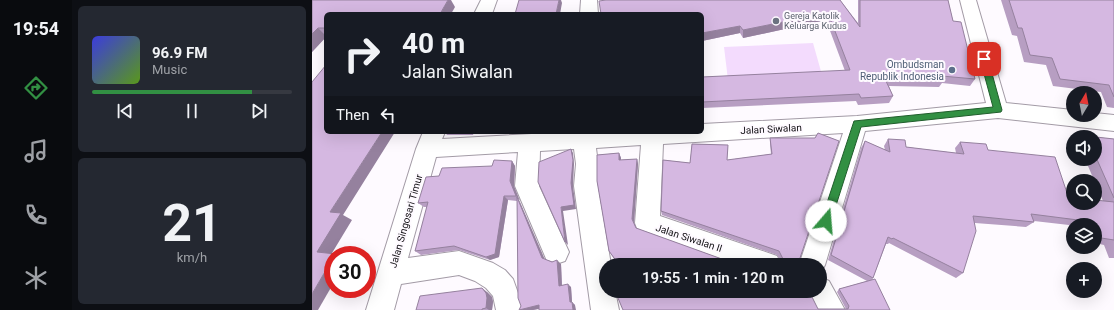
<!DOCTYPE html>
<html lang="en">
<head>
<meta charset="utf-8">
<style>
	body { margin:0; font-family:Roboto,sans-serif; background:#242831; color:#f1f3f6; height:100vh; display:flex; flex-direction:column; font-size:15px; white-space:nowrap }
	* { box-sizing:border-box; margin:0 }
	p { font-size:13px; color:#9ea1a6 }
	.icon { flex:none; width:22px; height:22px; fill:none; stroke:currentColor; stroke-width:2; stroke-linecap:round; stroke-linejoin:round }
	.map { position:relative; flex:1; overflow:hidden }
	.drawer { display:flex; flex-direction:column; gap:6px; padding:6px; background:#0d0f14; width:240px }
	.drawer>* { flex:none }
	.guide { position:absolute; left:12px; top:12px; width:380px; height:122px; border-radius:6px; box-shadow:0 4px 16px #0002; background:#171b24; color:#f1f3f6; overflow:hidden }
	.needle { width:26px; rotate:10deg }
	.fabs { position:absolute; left:754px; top:86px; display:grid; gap:8px }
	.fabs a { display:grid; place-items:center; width:36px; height:36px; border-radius:50%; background:#171b24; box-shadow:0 4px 16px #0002; font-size:20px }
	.speed { position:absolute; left:12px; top:246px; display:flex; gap:8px; font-size:20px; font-weight:700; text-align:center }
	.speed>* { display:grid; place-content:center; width:52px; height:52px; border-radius:50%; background:#171b24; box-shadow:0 4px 16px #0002; line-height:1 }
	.speed .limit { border:6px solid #d22; background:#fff; color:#111 }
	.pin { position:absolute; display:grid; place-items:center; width:34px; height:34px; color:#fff; margin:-17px; border-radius:8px; box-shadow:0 2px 6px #0006 }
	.me { position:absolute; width:44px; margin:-22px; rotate:18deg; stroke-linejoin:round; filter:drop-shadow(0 0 3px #0008) }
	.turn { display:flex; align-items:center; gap:14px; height:84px; padding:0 12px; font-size:18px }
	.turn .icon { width:52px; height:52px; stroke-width:2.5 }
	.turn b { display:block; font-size:28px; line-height:34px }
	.then { display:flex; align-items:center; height:38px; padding:0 12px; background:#0003; gap:8px; font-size:15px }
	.drawer .widget { flex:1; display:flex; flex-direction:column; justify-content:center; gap:6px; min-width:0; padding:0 14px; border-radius:6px; background:#242831 }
	.drawer .dial { align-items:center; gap:0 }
	.dial b { font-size:52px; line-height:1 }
	.song { display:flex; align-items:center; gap:12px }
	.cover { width:48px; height:48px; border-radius:6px; background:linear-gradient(135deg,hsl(240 70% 55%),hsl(90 70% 35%)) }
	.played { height:4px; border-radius:2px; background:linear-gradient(90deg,#329043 80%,#363941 80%) }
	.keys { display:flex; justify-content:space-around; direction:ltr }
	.trip { position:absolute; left:287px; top:258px; width:228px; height:40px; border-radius:20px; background:#171b24; box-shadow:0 4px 16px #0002; font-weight:600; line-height:40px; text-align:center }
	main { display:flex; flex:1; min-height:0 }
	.tab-bar { display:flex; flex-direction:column; width:72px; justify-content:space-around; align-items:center; background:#090b0e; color:#9ea1a6 }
	.tab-bar .icon { width:28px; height:28px }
	.tab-bar .on { color:#329043 }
	.tab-bar b { font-size:18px; color:#f1f3f6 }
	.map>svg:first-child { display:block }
</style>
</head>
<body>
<main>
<nav class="tab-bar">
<b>19:54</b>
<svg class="icon on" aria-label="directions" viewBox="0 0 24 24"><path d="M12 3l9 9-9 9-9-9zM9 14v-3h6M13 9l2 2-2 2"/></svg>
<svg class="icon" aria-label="music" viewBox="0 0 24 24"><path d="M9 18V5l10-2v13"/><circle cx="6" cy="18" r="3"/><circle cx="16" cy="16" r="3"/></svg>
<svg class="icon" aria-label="phone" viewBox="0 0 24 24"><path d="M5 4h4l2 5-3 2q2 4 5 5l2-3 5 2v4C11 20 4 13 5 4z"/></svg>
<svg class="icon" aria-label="climate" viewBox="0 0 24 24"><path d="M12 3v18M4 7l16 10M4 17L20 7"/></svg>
</nav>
<section class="drawer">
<div class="widget">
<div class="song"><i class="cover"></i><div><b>96.9 FM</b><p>Music</p></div></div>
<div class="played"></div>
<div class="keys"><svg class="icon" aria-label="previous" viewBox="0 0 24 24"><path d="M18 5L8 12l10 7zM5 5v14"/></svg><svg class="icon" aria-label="pause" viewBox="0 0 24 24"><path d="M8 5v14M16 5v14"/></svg><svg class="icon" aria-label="next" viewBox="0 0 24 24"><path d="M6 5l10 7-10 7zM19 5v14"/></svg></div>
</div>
<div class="widget dial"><b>21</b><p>km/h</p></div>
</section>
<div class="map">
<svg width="802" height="310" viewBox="0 0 802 310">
	<rect width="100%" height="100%" fill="#fefaff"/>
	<polygon fill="#f3dbfd" points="501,43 510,75 416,80 412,47"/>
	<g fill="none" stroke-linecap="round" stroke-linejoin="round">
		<defs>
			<g id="minor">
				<polygon points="169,0 185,0 180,14 162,14"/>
				<polygon points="269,0 285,0 286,14 268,14"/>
				<polygon points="648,0 664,0 694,103 761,110 761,115 783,115 783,113 802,115 802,131 686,118 553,131 513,265 508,274 508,265 487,265 531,133 351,144 348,216 465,256 469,265 421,265 326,231 323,223 329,145 284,148 286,164 286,186 299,265 294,265 294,291 303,291 307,310 279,310 262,186 264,164 262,149 228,151 227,186 257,252 253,261 244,264 235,261 203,186 206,152 124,157 96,258 147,251 181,263 193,270 201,279 212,310 184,310 181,296 174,288 163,281 147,275 89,284 82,310 54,310 104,149 111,132 133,132 130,139 257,132 390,132 390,124 545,116 674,103"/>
				<polygon points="508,277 517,281 533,310 504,310 495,291 508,291"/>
			</g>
		</defs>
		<use href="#minor" stroke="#a39ba6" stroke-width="2"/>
		<use href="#minor" fill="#fff" fill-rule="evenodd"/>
	</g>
	<g fill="#b79ec2">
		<polygon points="0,0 143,7 14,14 14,37 0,52"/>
		<polygon points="528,0 546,23 546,0 636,0 641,21 663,79 658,86 630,83 627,87 577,86 581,96 577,103 546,105 544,101 390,108 390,77 533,71 514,20 431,38 428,33 390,41 390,14"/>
		<polygon points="689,0 802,0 802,108 795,107 789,92 741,86 734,65 712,62 705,36 700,35"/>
		<polygon points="133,132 162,132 161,135 135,135"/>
		<polygon points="506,133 527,141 487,261 489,263 498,263 497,265 298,265 304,262 297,251 285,181 285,155 307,153 309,158 309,160 325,159 326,164 322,222 324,228 421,263 470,263 465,255 350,215 349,211 351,160 378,163 380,144 416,145 415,160 459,154 458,144 458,138 503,138"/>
		<polygon points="775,136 802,139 802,258 797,258 792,245 783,243 783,225 761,225 761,238 757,225 722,221 722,222 714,227 663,223 651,273 644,278 577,243 576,244 574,244 561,278 560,280 578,310 311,310 534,309 525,292 527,289 555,281 516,260 549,148 553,141 573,150 572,146 576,139 594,147 644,153 643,148 648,142 676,150 756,196 791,201 773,159 783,159 783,137 774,137"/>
		<polygon points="200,161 203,166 202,186 207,201 232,259 249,264 250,285 259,287 260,302 263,305 227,309 221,310 207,310 209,306 205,201 196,200 187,257 178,260 147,250 109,255 103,251 115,207 112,207 106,203 127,176 180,166"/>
		<polygon points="175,292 180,297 181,302 180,310 104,310"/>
	</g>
	<g fill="#95819e">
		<polygon points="136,0 139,0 143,7 139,14 128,14"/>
		<polygon points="247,0 249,0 250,3 248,14 244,14"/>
		<polygon points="516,13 514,20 431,38 431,30"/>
		<polygon points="428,26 428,33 390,41 390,33"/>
		<polygon points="6,28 14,36 14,37 0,52 0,34"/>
		<polygon points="70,132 83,132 31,215 40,220 17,258 5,252 18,212"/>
		<polygon points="259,149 261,153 262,164 261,186 264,209 251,211 256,245 253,242 249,207 259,183"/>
		<polygon points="307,153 309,158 309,165 307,160"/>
		<polygon points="325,159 326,164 322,223 320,219"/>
		<polygon points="200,161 203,166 202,186 208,201 204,196 198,181"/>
		<polygon points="192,196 196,200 187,257 178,260 174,257"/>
		<polygon points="205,197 208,202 234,262 230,258"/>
		<polygon points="21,258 21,284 6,310 0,310 0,294"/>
		<polygon points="245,260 249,264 250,289 247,286"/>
		<polygon points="256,284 259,287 260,302 263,305 264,310 261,310 258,302"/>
		<polygon points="170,288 175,292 180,297 181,302 180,310 177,310 174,308"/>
		<polygon points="227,305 230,308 221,310 207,310"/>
	</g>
	<g fill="#d5b8e1" stroke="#95819e">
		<polygon points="0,0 136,0 128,14 14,14 14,28 6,28 0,34"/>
		<polygon points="207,0 247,0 244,14 203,14"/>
		<polygon points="294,0 528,0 548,27 548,0 636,0 641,21 649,22 663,79 630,76 632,81 573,79 581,96 549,98 547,94 390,102 390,77 538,70 516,13 431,30 428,26 390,33 390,14 289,14 287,1"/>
		<polygon points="697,0 802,0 802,97 797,85 748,79 740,58 718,55 710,28 706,28"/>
		<polygon points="14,65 14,132 70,132 18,212 29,213 5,252 24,254 23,255 21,255 21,258 0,294 0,82"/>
		<polygon points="506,133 527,141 487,261 489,263 498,263 497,265 298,265 305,262 297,251 285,181 285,155 307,153 307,160 325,159 320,219 324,228 421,263 470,263 472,261 467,251 349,211 351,160 378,163 380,144 416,145 415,160 460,154 458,138 503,138"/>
		<polygon points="775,136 802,139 802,198 783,155 783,137 775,137"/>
		<polygon points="576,139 593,140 594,147 652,154 648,142 674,144 676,150 743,157 756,196 761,197 761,203 783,203 783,200 802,202 802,240 783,237 783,225 768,225 766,220 719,214 722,222 661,216 664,231 651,273 581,238 580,239 576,237 561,278 519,255 553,141 578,152"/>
		<polygon points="259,149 261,160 259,183 262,205 249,207 253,242 226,182 227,162"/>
		<polygon points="182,160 200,161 198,181 204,196 192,196 183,254 174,257 142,246 103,251 116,202 106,203 114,177 127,176 130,168 180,166"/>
		<polygon points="205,197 230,258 240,262 245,260 247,286 256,284 258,302 260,302 261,310 227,310 227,305 207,310 209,306 206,298"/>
		<polygon points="563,279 578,310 311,310 303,291 497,291 506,309 536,309 537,306 527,289"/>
		<polygon points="170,288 174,293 175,298 174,308 170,309 170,310 104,310 108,296"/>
	</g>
	<polygon fill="#329043" stroke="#205e2c" points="672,56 676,59 690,110 689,112 549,127 519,221 517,224 514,225 510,224 509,221 542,121 681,107 668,59"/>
	<circle fill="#6b7280" stroke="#fefaff" stroke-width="1.5" cx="464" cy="21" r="4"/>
	<circle fill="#5c6f8a" stroke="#fefaff" stroke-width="1.5" cx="640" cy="70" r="4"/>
	<g text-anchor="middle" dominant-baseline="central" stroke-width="4" stroke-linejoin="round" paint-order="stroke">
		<g font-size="9" fill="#5b616d" stroke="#fefaff" text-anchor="start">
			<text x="472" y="16">Gereja Katolik<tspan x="472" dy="10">Keluarga Kudus</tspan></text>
		</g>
		<g font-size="10" fill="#4e5e75" stroke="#fefaff" text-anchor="end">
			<text x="632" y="64">Ombudsman<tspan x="632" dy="12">Republik Indonesia</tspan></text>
		</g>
		<g font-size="10" fill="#110f13" stroke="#fefaff">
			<text transform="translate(459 129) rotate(-3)">Jalan Siwalan</text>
			<text transform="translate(94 221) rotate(-74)">Jalan Singosari Timur</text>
			<text transform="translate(377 238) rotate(18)">Jalan Siwalan II</text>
		</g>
	</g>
</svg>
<div class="fabs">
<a><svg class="needle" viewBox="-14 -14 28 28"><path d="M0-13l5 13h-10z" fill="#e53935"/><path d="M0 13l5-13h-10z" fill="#9ea1a6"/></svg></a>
<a><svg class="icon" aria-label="sound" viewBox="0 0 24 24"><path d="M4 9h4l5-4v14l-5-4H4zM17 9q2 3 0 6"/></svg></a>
<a><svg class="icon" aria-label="search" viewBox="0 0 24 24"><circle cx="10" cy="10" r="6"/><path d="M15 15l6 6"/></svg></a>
<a><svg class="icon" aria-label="layers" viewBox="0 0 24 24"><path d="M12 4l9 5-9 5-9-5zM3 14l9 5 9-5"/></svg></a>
<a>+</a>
</div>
<div class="speed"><div class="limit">30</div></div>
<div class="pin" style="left:672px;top:59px;background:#d93025"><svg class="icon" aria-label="arrive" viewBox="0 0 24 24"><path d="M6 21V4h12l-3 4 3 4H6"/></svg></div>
<svg class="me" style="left:514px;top:221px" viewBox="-20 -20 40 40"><circle r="19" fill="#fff"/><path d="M0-13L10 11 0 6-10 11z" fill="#329043"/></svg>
<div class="trip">19:55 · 1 min · 120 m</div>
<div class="guide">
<div class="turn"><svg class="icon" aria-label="right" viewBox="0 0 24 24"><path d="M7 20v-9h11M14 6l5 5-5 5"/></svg><div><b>40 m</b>Jalan Siwalan</div></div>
<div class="then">Then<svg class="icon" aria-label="left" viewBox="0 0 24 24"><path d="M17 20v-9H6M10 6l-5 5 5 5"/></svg></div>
</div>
</div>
</main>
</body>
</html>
